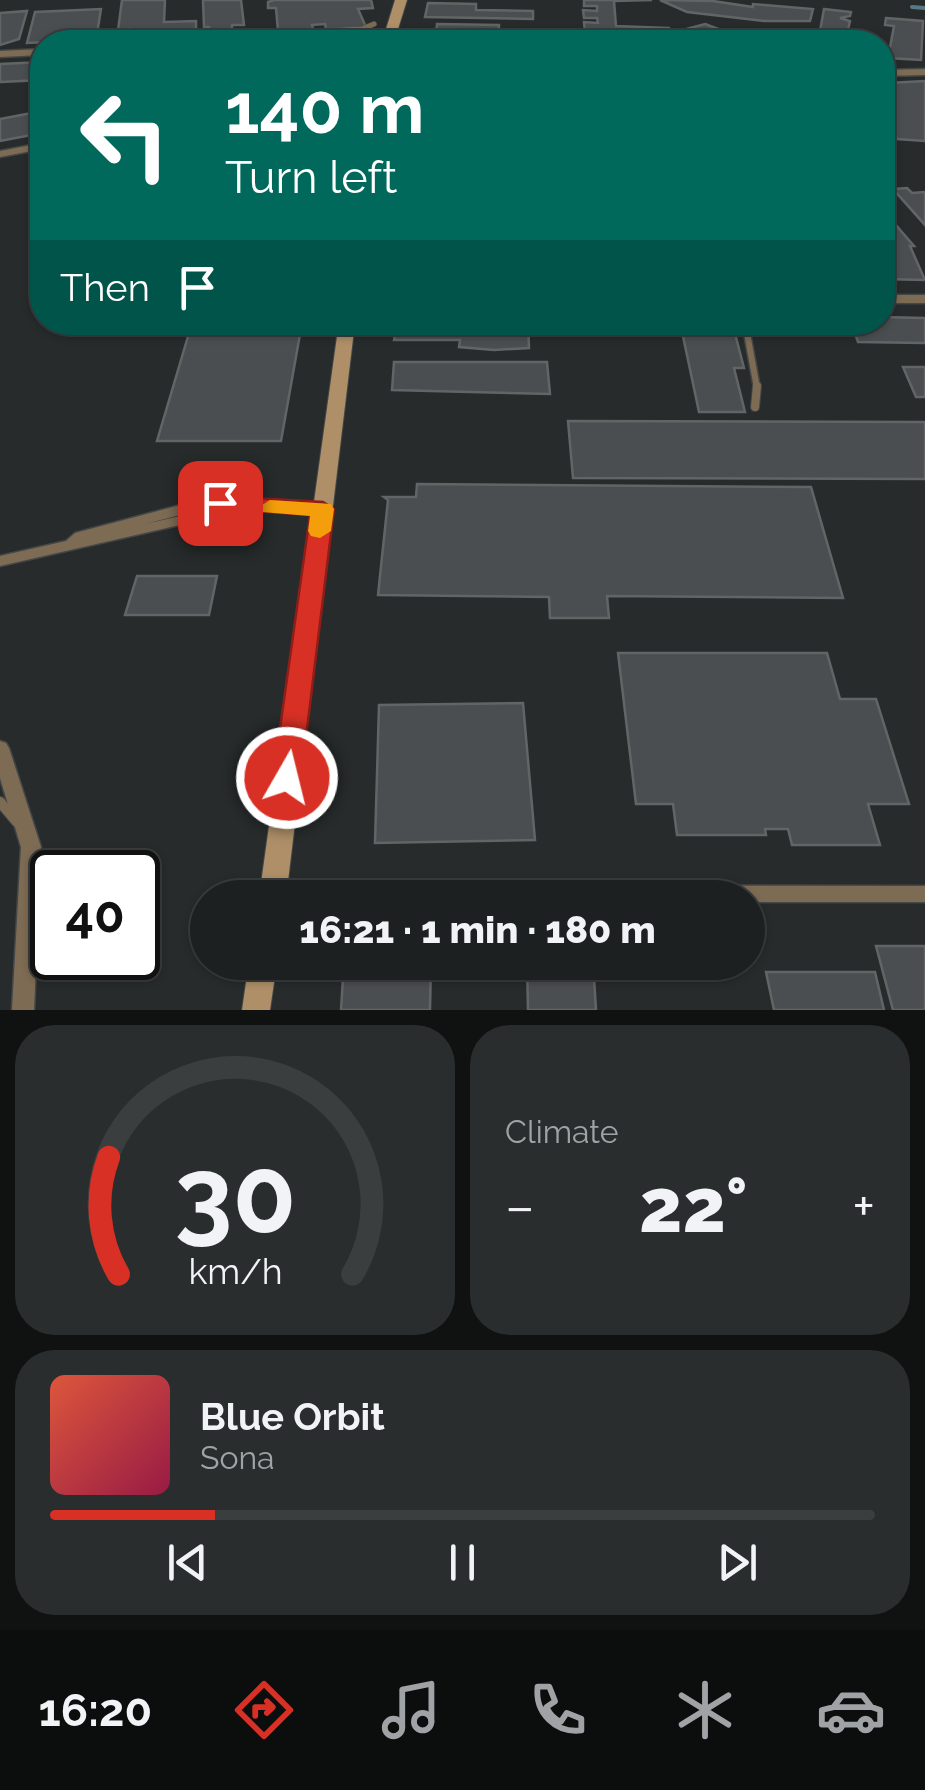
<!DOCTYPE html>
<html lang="en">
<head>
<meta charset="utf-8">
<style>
	body { margin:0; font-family:Raleway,sans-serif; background:#2a2d2e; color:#f1f3f6; height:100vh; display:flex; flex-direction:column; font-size:38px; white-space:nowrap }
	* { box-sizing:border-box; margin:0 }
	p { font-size:32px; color:#a0a3a5 }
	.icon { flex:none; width:55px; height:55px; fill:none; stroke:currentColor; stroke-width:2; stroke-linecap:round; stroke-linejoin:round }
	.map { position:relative; height:1010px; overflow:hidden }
	.drawer { display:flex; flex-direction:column; gap:15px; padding:15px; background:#101212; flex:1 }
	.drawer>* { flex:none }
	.top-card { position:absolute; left:30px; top:30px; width:865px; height:305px; border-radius:40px; box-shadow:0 2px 8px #0004,0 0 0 2px #3b3e3f; background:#00695c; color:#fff; overflow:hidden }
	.speed { position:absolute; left:30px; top:850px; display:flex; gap:20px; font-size:50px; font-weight:700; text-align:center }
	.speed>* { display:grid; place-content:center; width:130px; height:130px; border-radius:50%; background:#1d2021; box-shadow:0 2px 8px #0004,0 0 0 2px #3b3e3f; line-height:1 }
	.speed .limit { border:5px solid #111; border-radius:15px; background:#fff; color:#111 }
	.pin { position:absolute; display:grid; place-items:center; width:85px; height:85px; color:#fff; margin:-42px; border-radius:20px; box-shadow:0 5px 15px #0006 }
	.me { position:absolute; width:110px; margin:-55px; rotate:8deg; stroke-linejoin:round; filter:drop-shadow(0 0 8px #0008) }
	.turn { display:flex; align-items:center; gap:35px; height:210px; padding:0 30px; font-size:45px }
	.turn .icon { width:130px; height:130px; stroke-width:2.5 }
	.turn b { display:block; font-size:70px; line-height:85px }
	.then { display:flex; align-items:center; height:95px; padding:0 30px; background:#0003; gap:20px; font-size:38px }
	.big { font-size:75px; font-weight:800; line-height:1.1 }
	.drawer .tile { flex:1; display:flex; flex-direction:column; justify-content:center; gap:15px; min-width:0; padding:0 35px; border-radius:40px; background:#2a2d2e }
	.drawer .dial { align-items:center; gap:0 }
	.dial svg { height:260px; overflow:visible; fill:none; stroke:#3b3e3f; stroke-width:7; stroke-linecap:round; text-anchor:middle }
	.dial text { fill:#f1f3f6; stroke:none }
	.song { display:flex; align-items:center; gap:30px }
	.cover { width:120px; height:120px; border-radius:15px; background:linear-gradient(135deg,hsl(10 70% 55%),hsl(340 70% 35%)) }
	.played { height:10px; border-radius:5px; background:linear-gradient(90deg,#d93025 20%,#3b3e3f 20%) }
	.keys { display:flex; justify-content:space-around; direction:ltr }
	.heat { display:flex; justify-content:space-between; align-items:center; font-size:55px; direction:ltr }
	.drawer .tiles { flex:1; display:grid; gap:15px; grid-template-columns:1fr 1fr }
	.tile:last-child { grid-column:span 2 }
	.trip { position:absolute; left:190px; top:880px; width:575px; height:100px; border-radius:50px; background:#1d2021; box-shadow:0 2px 8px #0004,0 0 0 2px #3b3e3f; font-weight:800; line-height:100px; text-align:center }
	.tab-bar { display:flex; height:160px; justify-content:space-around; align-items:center; background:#0c0d0d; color:#a0a3a5 }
	.tab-bar .icon { width:70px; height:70px }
	.tab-bar .selected { color:#d93025 }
	.tab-bar b { font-size:45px; color:#f1f3f6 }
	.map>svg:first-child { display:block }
</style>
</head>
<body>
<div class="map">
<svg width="925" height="1010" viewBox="0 0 925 1010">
	<rect width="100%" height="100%" fill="#272b2c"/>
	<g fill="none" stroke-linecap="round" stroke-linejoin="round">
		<polyline stroke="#577985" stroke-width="4" points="912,7 925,8"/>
	</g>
	<g fill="#4b4e50" stroke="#616566" stroke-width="2.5">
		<polygon points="122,0 165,0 164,22 196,21 196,35 128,38 129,29 118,30"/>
		<polygon points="203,0 241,0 244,25 232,25 232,33 209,34 209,27 204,27"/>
		<polygon points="274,0 371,0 373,8 358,9 366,27 326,29 325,24 312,25 313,29 278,31 276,8 268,8 268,2"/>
		<polygon points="584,0 652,0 614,1 616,26 669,28 673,35 664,35 665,39 594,38 594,34 585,34 584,22 598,23 597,18 584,18 583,10 597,11 597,6 584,6"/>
		<polygon points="660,0 713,1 753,7 753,4 813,9 810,21 764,21 687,12"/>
		<polygon points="428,3 476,4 476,10 533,11 533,19 425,17"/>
		<polygon points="101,9 96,40 27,43 35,12"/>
		<polygon points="824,9 851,12 850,16 840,18 850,21 847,34 838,34 837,38 846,39 846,42 818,42"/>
		<polygon points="27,11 19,39 0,45 0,13"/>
		<polygon points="886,18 923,21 921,60 888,58 894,26 885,25"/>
		<polygon points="437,24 499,25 498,42 435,42"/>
		<polygon points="705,24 745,39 747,41 701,42 675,32"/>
		<polygon points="42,62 42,80 0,82 0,64"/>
		<polygon points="925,81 925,141 897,139 882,109 888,83"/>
		<polygon points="42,111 42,133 0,141 0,119"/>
		<polygon points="907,188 912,193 925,192 925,225 893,189"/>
		<polygon points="882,209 914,246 910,246 925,280 882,279"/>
		<polygon points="882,317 925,318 925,343 858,342 851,322 882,322"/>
		<polygon points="528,322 529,348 494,350 459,347 460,340 394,340 398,322"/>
		<polygon points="680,322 732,322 744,368 734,368 745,412 699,412"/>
		<polygon points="192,323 302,323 281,441 157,441"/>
		<polygon points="394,362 547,362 550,394 392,390"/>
		<polygon points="903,367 925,367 925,397 916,397"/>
		<polygon points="568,421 925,422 925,479 573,478"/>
		<polygon points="417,484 811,487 843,598 607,596 609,618 550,618 549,597 378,595 388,500 384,497 416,497"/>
		<polygon points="137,576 217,576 209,615 125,615"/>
		<polygon points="618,653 827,653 840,699 876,699 909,804 868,804 880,845 792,845 788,829 765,829 766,835 677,835 673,804 636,804"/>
		<polygon points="523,703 535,840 375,843 379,705"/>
		<polygon points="876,946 925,946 925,1010 893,1010"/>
		<polygon points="344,962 431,962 430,1010 341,1010"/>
		<polygon points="527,962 593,962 596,1010 528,1010"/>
		<polygon points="766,972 875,972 884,1010 774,1010"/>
	</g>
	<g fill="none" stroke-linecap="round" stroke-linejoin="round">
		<defs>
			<polyline id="lane-far3" points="326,38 324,31 362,29 374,24"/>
			<polyline id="lane-far2" points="745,322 757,388"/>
			<polyline id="lane-far1" points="755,407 757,386"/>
			<polyline id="lane" points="0,802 17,822"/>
			<g id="street">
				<polygon points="390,32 394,35 393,37 282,42 229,42 233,39"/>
				<polygon points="42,49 42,55 0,57 0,51"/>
				<polygon points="925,69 925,75 882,76 882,70"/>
				<polygon points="42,143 42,149 0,157 0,151"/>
				<rect x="882" y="295" width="43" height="8"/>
				<path d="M203,499L323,504L331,509L323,514L217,509L222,513L219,516L0,566V556L66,541L75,533ZM203,509H212L145,524Z"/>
				<polygon points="0,741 6,743 9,748 41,847 34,1010 12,1010 21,847 0,778"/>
				<polygon points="272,885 925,886 925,902 748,902 748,898 264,898 262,893 265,887"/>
			</g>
			<g id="secondary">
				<polygon points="395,0 407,0 394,42 382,42"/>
				<polygon points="339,322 355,322 286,898 259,898"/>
				<polygon points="249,962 277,962 270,1010 242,1010"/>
			</g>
		</defs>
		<use href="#lane-far3" stroke="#434748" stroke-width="6"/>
		<use href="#lane-far2" stroke="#434748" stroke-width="9"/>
		<use href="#lane-far1" stroke="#434748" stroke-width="10"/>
		<use href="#lane" stroke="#434748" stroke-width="12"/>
		<use href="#street" stroke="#434748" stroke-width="3"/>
		<use href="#secondary" stroke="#434748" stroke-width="2"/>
		<use href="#lane-far3" stroke="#7e6b53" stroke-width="5"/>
		<use href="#lane-far2" stroke="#7e6b53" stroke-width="6"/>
		<use href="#lane-far1" stroke="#7e6b53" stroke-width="8"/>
		<use href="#lane" stroke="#7e6b53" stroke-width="10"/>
		<use href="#street" fill="#7e6b53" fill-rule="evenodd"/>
		<use href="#secondary" fill="#ae8f68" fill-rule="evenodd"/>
	</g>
	<polygon fill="#d93025" stroke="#8d1f18" stroke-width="2.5" points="220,496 323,502 334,509 301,778 297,786 287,789 277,786 273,778 310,515 212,508 208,503"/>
	<polygon fill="#f59e0b" points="270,500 331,504 334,509 331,531 320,538 311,536 308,531 310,516 262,512 259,507"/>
</svg>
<div class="speed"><div class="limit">40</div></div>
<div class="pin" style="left:220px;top:503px;background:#d93025"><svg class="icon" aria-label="arrive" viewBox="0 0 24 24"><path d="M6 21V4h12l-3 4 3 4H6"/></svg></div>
<svg class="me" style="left:287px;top:778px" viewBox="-20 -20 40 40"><circle r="17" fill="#d93025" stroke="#fff" stroke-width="3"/><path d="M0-11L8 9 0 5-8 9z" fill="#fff"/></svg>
<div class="trip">16:21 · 1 min · 180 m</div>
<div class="top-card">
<div class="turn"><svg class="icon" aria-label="left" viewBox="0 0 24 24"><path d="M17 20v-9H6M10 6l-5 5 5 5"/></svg><div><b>140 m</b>Turn left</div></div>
<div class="then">Then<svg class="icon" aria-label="arrive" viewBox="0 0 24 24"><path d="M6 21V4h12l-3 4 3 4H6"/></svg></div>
</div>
</div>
<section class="drawer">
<div class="tiles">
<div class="tile dial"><svg viewBox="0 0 100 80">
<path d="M14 69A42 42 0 1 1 86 69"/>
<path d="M14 69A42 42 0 0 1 11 33" stroke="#d93025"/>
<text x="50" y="56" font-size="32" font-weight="700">30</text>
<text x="50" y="72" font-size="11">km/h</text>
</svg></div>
<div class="tile"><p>Climate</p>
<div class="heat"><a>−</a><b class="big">22°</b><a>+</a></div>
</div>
<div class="tile">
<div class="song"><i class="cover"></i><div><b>Blue Orbit</b><p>Sona</p></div></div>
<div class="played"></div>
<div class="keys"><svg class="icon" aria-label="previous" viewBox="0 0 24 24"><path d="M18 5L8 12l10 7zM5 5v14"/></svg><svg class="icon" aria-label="pause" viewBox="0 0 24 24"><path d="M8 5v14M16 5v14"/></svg><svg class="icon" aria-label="next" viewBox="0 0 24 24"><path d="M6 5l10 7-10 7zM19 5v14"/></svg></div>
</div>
</div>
</section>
<nav class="tab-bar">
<b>16:20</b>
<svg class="icon selected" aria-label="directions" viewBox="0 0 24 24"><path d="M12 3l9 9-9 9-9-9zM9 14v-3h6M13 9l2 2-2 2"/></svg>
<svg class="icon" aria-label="music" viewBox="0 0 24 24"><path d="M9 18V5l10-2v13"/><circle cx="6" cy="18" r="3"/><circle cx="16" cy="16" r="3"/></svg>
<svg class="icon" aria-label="phone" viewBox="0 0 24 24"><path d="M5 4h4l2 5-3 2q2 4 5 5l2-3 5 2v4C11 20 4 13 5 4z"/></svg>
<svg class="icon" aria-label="climate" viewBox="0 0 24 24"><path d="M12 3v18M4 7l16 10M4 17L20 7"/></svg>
<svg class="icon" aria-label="car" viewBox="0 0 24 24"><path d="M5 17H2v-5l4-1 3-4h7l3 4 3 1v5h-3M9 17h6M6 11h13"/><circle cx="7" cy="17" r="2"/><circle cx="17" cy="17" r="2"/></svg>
</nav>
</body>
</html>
